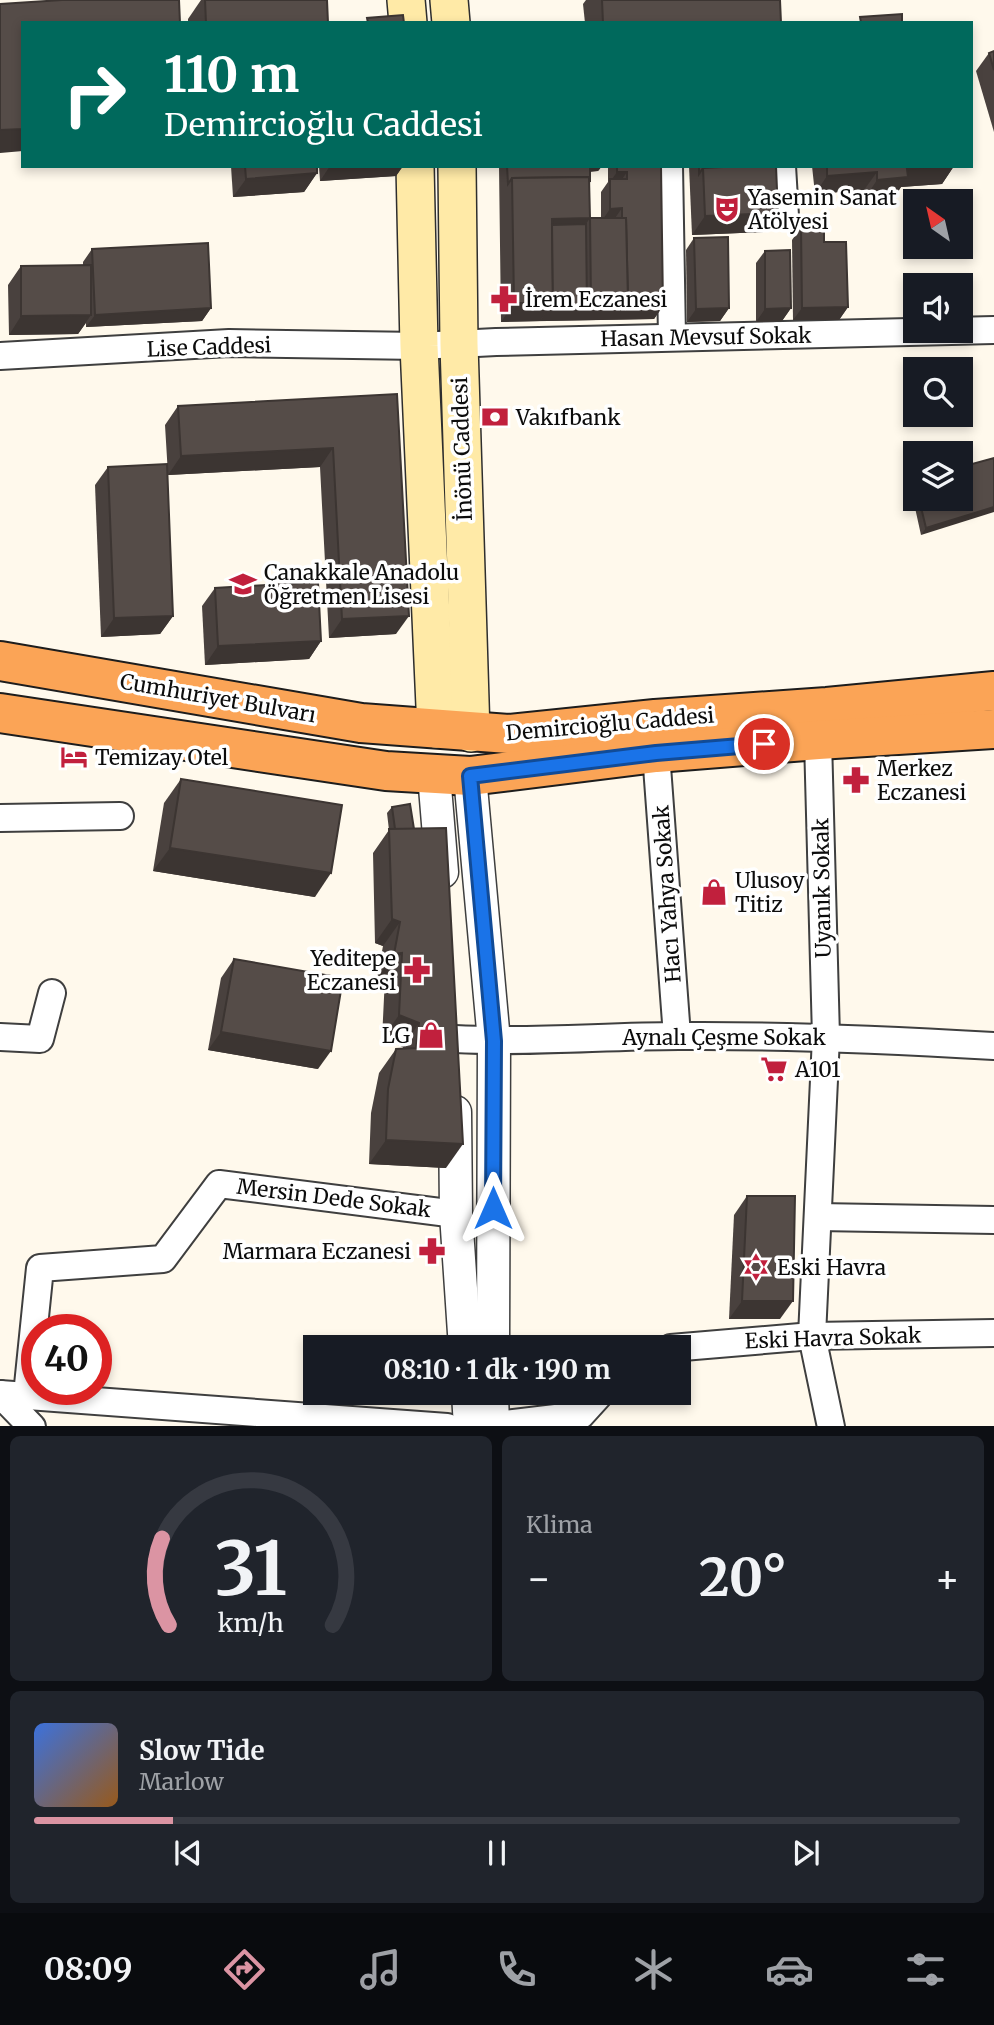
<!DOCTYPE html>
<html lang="tr">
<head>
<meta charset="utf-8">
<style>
	body { margin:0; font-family:Merriweather,serif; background:#20242c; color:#f1f3f6; height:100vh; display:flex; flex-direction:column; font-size:26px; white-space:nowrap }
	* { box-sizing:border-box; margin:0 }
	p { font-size:23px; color:#9ea1a6 }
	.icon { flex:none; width:38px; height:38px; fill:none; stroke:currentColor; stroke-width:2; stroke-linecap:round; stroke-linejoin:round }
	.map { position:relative; height:1426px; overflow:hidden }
	.sheet { display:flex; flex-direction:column; gap:10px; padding:10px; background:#0d0f14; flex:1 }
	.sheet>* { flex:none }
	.hud { position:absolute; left:21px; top:21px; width:952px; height:147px; border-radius:0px; box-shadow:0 4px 10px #0003; background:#00695c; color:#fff; overflow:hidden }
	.needle { width:46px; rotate:326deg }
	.buttons { position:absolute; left:903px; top:189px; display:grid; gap:14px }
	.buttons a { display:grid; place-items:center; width:70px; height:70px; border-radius:0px; background:#171b24; box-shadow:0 4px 10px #0003; font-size:35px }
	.speed { position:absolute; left:21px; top:1314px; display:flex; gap:14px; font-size:35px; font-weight:700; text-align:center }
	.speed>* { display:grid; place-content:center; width:91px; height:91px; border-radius:50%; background:#171b24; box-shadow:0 4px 10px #0003; line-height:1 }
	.speed .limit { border:10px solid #d22; background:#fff; color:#111 }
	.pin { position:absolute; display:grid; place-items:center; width:60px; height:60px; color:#fff; margin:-30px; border:4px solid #fff; border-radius:50%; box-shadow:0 2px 7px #0007 }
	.me { position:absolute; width:77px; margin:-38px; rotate:0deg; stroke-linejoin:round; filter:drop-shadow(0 0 5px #0008) }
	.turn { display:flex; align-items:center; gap:24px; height:147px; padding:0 28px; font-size:32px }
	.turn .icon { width:91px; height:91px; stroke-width:2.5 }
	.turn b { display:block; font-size:49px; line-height:60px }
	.big { font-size:52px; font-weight:700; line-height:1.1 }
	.sheet .tile { flex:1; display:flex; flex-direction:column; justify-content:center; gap:10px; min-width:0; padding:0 24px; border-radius:10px; background:#20242c }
	.sheet .dial { align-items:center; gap:0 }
	.dial svg { height:182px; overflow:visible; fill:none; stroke:#363941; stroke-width:7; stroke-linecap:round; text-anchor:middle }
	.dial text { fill:#f1f3f6; stroke:none }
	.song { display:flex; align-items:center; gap:21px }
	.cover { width:84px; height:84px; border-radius:10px; background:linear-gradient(135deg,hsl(220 70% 55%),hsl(30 70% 35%)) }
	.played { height:7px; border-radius:4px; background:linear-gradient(90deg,#db94a3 15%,#363941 15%) }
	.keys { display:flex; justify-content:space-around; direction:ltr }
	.heat { display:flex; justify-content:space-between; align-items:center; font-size:38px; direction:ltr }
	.sheet .tiles { flex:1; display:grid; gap:10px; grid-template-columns:1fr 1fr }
	.tile:last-child { grid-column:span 2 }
	.trip { position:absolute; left:303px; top:1335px; width:388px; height:70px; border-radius:0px; background:#171b24; box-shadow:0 4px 10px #0003; font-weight:700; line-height:70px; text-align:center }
	.menu { display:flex; height:112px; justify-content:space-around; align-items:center; background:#090b0e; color:#9ea1a6 }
	.menu .icon { width:49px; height:49px }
	.menu .on { color:#db94a3 }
	.menu b { font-size:32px; color:#f1f3f6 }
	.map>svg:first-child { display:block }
</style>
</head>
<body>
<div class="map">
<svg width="994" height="1427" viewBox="0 0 994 1427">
	<rect width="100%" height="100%" fill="#fff9ec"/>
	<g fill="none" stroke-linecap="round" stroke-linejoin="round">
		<defs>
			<g id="minor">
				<polyline points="669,166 672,337"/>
				<polyline points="782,166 785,216"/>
				<polyline points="0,356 229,343 419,346 496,342 994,330"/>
				<polyline points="818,740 826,1037 812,1336 831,1427"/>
				<polyline points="656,753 677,1036"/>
				<polyline points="0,818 120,816"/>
				<polyline points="0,1037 40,1039 52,993"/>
				<path d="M455,1039C530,1043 604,1036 679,1036C784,1035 889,1040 994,1046"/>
				<polyline points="818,1217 994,1220"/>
				<polyline points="671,1348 812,1336 994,1333"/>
				<polyline points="0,1394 447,1427"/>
				<polyline points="0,1394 32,1427"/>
				<polyline points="27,1395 40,1268 163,1259 219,1184 456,1214"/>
				<polyline points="480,1427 581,1415 601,1393"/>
			</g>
			<g id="tertiary">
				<polyline points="434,775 442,872"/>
				<polyline points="470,776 494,1041 493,1348"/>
				<polyline points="455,1112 456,1214 465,1348"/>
				<polyline points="468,1393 470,1427"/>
				<polyline points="492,1393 493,1427"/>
			</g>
			<g id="secondary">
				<polyline points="406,0 408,23"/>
				<polyline points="449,0 451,23"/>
				<polyline points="415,166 419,346 436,729"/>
				<polyline points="457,166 459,344 471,733"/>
			</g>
			<g id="trunk">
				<polyline points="0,661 361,723 509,734 655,719 827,707 994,691"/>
				<polyline points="0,713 386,771 470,776 656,753 818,740 994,729"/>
			</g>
		</defs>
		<use href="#minor" stroke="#3f3f3f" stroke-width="30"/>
		<use href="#tertiary" stroke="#3f3f3f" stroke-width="35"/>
		<use href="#secondary" stroke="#2e2e2e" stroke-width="40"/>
		<use href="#trunk" stroke="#1d1d1d" stroke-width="42"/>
		<use href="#minor" stroke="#fff" stroke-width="26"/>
		<use href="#tertiary" stroke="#fff" stroke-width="32"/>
		<use href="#secondary" stroke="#ffeaa7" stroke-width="37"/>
		<use href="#trunk" stroke="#fba456" stroke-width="38"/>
	</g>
	<g fill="#49413e">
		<polygon points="201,0 327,0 328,23 188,23 188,19"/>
		<polygon points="586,0 780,0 781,23 585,23 583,4"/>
		<polygon points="994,51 994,132 976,71 989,53"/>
		<polygon points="231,166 317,166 317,173 304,192 233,197"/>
		<polygon points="319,166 403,166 396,176 320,181"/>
		<polygon points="499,166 602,166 598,171 590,172 590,218 601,218 601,192 608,182 608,166 661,166 663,306 654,319 501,322"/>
		<polygon points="689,166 776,166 765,232 692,235"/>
		<polygon points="812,166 954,166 942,184 901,187 895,196 865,198 864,190 815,194"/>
		<polygon points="801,227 824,242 848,307 839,320 793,320 792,240"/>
		<polygon points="694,238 729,308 720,321 687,322 686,250"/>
		<polygon points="92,249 211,308 202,321 86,327 86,323 78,334 9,335 8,285 21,266 83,266 83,262"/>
		<polygon points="765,251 791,308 782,321 756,322 756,263"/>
		<polygon points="397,394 396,634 329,638 320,467 168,475 165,425 178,406"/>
		<polygon points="108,467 173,616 160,634 101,637 95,485"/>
		<polygon points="915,478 915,499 961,499 921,535 910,485"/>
		<polygon points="215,588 321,641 309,659 205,665 202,606"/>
		<polygon points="181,779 315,897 153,871 164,803"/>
		<polygon points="392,807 446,1168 369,1164 371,1113 379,1073 396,1049 402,1049 403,1047 382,1039 385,977 377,978 383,946 375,943 373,853 389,830 387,813"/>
		<polygon points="234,959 318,1069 208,1050 221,978"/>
		<polygon points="747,1196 780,1319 729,1319 734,1215"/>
	</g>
	<g fill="#3c3532">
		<polygon points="23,129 23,151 0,153 0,130"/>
		<polygon points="330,166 403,166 396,176 320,181"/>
		<polygon points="507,166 602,166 598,171 508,173"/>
		<polygon points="943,166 954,166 942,184 901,187 895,196 865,198 877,180 907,169"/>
		<polygon points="617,172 627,172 618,185 610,182"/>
		<polygon points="877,172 864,190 815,194 827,176"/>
		<polygon points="317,173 304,192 233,197 246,179"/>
		<polygon points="622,208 613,221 601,222 610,209"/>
		<polygon points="778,213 765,232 692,235 705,216"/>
		<polygon points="590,218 577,237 548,225 552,219"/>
		<polygon points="628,301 663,306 654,319 540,321 549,308 587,308 591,302"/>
		<polygon points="514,303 553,303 540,321 501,322"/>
		<polygon points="848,307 839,320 793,320 802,308"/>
		<polygon points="211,308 202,321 86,327 95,315"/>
		<polygon points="729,308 720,321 687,322 696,309"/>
		<polygon points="791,308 782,321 756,322 765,309"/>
		<polygon points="91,315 78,334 9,335 21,316"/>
		<polygon points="333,448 320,467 168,475 181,456"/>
		<polygon points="994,507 994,512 921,535 926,528"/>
		<polygon points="173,616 160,634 101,637 114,618"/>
		<polygon points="409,616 396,634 329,638 342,619"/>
		<polygon points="321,641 309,659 205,665 218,646"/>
		<polygon points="170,848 331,873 315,897 153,871"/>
		<polygon points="392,919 400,922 383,946 375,943"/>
		<polygon points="402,953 385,977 377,978 394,954"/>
		<polygon points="399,1015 419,1023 403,1047 382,1039"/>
		<polygon points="221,1032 331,1051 318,1069 208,1050"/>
		<polygon points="386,1140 463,1144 446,1168 369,1164"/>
		<polygon points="742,1301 793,1301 780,1319 729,1319"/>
	</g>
	<g fill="#554c48" stroke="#3c3532" stroke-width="2">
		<polygon points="62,0 179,0 180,23 23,23 23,129 0,130 0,4"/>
		<polygon points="205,0 327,0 328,23 206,23"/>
		<polygon points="602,0 780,0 781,23 603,23"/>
		<polygon points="902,14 902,23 861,23 860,17"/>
		<polygon points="403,15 404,23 368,23 367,18"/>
		<polygon points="994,51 994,70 989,53"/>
		<polygon points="245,166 317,166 317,173 246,179"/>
		<polygon points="507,166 590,166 590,182 589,177 512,178 508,184"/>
		<polygon points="617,166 661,166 663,306 624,307 628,301 626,218 622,218 622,208 610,209 610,179 627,179 627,172 617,172"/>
		<polygon points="699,166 743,166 703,168 699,174"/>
		<polygon points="743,166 776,166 778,213 705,216 703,168"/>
		<polygon points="827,166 943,166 907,169 908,177 877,180 877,172 827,176"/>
		<polygon points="589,177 590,218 552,219 553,303 514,303 512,178"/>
		<polygon points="590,218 626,218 628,301 591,302"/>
		<polygon points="586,224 587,308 549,308 553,303 552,225"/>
		<polygon points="801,227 824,227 824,242 846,242 848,307 802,308"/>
		<polygon points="728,237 729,308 696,309 694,238"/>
		<polygon points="208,243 211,308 95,315 92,249"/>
		<polygon points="790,250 791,308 765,309 765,251"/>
		<polygon points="91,265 91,315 21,316 21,266"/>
		<polygon points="397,394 409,616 342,619 333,448 181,456 178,406"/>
		<polygon points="994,458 994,507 926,528 919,499 961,499 961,467"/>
		<polygon points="167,464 173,616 114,618 108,467"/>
		<polygon points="318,582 321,641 218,646 215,588"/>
		<polygon points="181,779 342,805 331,873 170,848"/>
		<polygon points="410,804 414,829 395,829 392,807"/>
		<polygon points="446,828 463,1144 386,1140 388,1089 396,1049 416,1048 419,1023 399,1015 402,953 394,954 400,922 392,919 389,829"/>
		<polygon points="234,959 343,978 331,1051 221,1032"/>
		<polygon points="747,1196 795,1196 793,1301 742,1301"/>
	</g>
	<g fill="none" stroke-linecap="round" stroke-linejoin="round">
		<defs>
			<polyline id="route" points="493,1208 494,1041 470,776 656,753 764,744"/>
		</defs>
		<use href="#route" stroke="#114b97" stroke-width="18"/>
		<use href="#route" stroke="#1a73e8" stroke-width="12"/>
	</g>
	<defs>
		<symbol id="theatre-bare" viewBox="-9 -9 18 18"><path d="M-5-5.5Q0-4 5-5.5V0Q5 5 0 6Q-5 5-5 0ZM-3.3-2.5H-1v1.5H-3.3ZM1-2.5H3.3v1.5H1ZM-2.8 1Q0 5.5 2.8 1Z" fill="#c1203d" stroke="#fff" stroke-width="2.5" paint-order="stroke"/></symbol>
		<symbol id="pharmacy-bare" viewBox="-9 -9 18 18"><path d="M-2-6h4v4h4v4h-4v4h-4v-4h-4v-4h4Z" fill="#c1203d" stroke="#fff" stroke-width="2.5" paint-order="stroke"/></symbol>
		<symbol id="bank-bare" viewBox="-9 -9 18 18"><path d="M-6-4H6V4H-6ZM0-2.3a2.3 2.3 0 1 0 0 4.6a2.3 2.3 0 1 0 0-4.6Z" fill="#c1203d" stroke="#fff" stroke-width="2.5" paint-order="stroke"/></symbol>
		<symbol id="school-bare" viewBox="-9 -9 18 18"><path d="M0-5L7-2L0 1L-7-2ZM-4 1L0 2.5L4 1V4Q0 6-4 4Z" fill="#c1203d" stroke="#fff" stroke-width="2.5" paint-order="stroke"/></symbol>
		<symbol id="hotel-bare" viewBox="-9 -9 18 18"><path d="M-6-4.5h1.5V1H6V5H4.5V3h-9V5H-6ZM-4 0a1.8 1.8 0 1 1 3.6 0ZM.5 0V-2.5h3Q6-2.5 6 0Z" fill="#c1203d" stroke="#fff" stroke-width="2.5" paint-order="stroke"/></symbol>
		<symbol id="shop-bare" viewBox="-9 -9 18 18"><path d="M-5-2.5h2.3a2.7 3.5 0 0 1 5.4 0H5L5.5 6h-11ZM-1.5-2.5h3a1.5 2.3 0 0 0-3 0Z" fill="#c1203d" stroke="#fff" stroke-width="2.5" paint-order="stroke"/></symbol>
		<symbol id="supermarket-bare" viewBox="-9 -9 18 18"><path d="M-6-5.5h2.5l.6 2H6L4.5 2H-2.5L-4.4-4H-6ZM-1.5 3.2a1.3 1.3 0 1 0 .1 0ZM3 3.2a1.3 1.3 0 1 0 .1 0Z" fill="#c1203d" stroke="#fff" stroke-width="2.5" paint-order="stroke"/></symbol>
		<symbol id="synagogue-bare" viewBox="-9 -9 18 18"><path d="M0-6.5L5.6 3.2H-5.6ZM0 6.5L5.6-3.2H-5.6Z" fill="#c1203d" stroke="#fff" stroke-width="2.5" paint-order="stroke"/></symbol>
	</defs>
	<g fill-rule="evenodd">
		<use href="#theatre-bare" x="708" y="190" width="38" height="38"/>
		<use href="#pharmacy-bare" x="485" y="280" width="38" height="38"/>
		<use href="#bank-bare" x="476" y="398" width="38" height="38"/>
		<use href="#school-bare" x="224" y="565" width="38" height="38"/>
		<use href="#hotel-bare" x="55" y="738" width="38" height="38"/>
		<use href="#pharmacy-bare" x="837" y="761" width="38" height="38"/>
		<use href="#shop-bare" x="695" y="873" width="38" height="38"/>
		<use href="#pharmacy-bare" x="398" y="951" width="38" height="38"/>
		<use href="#shop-bare" x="412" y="1016" width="38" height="38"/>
		<use href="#supermarket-bare" x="755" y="1050" width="38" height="38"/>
		<use href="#pharmacy-bare" x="413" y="1232" width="38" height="38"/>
		<use href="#synagogue-bare" x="737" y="1248" width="38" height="38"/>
	</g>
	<g text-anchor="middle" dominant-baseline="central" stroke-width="7" stroke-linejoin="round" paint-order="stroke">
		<g font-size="21" fill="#0c0c0c" stroke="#fff" text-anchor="start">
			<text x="748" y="197">Yasemin Sanat<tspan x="748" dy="24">Atölyesi</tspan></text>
			<text x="525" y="299">İrem Eczanesi</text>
			<text x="516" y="417">Vakıfbank</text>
			<text x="264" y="572">Çanakkale Anadolu<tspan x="264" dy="24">Öğretmen Lisesi</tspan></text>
			<text x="95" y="757">Temizay Otel</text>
			<text x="877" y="768">Merkez<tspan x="877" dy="24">Eczanesi</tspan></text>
			<text x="735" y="880">Ulusoy<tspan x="735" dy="24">Titiz</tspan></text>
			<text x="396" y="958" text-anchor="end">Yeditepe<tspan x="396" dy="24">Eczanesi</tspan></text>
			<text x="410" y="1035" text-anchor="end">LG</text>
			<text x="795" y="1069">A101</text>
			<text x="411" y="1251" text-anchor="end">Marmara Eczanesi</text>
			<text x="777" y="1267">Eski Havra</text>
		</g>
		<g font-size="21" fill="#0c0c0c" stroke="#fff">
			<text transform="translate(706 337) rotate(-1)">Hasan Mevsuf Sokak</text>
			<text transform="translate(209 347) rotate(-2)">Lise Caddesi</text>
			<text transform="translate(462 449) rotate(-92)">İnönü Caddesi</text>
			<text transform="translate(218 698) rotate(10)">Cumhuriyet Bulvarı</text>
			<text transform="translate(610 724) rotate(-5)">Demircioğlu Caddesi</text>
			<text transform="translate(822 888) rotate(-91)">Uyanık Sokak</text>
			<text transform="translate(667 894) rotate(-94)">Hacı Yahya Sokak</text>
			<text x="724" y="1037">Aynalı Çeşme Sokak</text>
			<text transform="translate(334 1198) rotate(7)">Mersin Dede Sokak</text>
			<text transform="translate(833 1338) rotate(-2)">Eski Havra Sokak</text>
		</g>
	</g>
</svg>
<div class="buttons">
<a><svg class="needle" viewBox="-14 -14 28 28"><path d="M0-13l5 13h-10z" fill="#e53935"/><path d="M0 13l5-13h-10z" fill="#9ea1a6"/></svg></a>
<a><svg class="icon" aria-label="sound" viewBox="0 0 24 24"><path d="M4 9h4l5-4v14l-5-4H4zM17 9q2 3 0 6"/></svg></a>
<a><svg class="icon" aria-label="search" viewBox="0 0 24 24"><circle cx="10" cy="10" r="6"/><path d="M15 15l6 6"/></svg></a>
<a><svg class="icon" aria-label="layers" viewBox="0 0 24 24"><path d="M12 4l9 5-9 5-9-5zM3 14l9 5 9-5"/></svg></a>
</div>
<div class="speed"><div class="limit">40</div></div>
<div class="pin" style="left:764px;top:744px;background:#d93025"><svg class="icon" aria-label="arrive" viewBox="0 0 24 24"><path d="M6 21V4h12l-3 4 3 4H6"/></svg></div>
<svg class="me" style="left:493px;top:1208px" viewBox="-20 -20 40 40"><path d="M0-17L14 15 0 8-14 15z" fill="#1a73e8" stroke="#fff" stroke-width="4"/></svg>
<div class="trip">08:10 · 1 dk · 190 m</div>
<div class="hud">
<div class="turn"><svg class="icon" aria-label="right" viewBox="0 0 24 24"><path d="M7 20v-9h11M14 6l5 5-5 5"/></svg><div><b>110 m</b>Demircioğlu Caddesi</div></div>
</div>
</div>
<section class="sheet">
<div class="tiles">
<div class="tile dial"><svg viewBox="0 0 100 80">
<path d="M14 69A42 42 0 1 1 86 69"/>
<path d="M14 69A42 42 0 0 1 11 31" stroke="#db94a3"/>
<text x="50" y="56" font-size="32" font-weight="700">31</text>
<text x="50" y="72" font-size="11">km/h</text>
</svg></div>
<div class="tile"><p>Klima</p>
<div class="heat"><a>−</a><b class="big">20°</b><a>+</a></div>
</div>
<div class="tile">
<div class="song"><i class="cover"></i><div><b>Slow Tide</b><p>Marlow</p></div></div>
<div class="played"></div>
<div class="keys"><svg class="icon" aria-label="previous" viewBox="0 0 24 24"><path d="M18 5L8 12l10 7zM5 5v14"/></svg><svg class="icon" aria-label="pause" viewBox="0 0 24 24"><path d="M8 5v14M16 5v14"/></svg><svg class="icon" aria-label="next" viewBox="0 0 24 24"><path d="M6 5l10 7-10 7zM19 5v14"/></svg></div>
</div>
</div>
</section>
<nav class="menu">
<b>08:09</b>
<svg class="icon on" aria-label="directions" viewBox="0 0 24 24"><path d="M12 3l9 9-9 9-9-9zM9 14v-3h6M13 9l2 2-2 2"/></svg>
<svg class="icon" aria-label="music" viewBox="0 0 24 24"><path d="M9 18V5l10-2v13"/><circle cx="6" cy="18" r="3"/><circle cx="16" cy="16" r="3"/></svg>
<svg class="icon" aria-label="phone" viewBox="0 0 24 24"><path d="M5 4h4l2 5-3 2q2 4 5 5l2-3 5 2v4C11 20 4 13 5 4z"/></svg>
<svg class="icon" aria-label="climate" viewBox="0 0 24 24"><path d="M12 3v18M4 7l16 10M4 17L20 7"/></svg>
<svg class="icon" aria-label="car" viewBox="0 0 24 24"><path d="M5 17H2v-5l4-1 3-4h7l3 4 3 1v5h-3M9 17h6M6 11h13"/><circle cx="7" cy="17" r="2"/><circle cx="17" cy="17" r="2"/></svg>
<svg class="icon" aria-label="filters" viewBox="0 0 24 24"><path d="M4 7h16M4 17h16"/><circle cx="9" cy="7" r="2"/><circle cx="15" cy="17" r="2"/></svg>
</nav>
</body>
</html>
